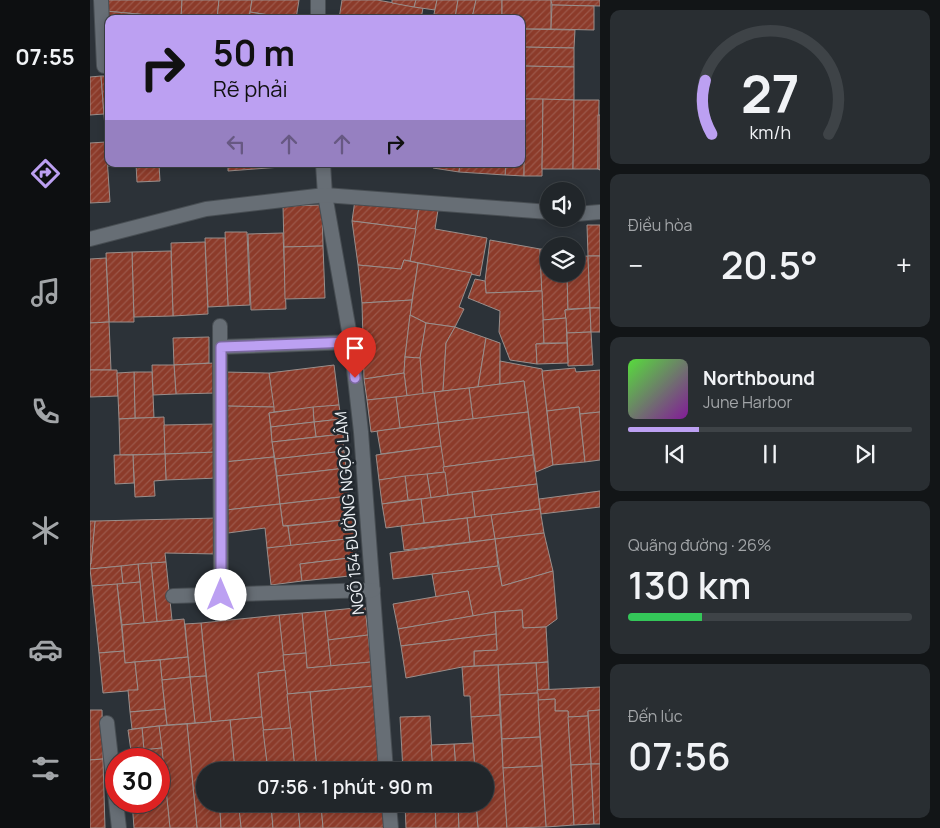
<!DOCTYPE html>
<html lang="vi">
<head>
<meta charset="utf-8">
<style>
	body { margin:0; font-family:Manrope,sans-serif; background:#292e32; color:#f1f3f6; height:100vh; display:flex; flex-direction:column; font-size:19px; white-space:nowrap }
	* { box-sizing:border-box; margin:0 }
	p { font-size:16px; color:#a2a5a8 }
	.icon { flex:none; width:28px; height:28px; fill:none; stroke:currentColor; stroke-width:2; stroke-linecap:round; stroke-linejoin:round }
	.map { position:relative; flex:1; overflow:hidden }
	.side { display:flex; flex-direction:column; gap:10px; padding:10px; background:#121517; width:340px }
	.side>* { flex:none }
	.banner { position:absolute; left:15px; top:15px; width:420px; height:152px; border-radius:10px; box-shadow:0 2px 8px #0003,0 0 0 1px #3e4347; background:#bca0f2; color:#111; overflow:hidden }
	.tools { position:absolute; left:450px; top:182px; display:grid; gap:10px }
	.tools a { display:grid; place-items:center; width:45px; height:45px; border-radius:50%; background:#21262a; box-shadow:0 2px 8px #0003,0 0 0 1px #3e4347; font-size:25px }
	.speed { position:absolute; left:15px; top:748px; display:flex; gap:10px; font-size:25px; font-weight:700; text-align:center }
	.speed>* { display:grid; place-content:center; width:65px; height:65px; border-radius:50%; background:#21262a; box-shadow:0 2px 8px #0003,0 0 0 1px #3e4347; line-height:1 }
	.speed .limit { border:8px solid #d22; background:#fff; color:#111 }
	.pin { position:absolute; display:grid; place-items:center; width:42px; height:42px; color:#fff; margin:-51px -21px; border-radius:50% 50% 50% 0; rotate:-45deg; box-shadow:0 0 5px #0007 }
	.pin .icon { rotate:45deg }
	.me { position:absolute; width:55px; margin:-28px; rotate:0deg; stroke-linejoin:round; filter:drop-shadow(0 0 4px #0008) }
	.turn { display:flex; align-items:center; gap:18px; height:105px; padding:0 25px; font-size:22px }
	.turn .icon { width:65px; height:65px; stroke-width:2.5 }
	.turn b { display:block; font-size:35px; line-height:42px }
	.lanes { display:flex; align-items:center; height:48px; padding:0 25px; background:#0003; justify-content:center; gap:25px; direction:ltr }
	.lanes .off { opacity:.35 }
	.big { font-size:38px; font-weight:600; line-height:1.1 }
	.side .widget { flex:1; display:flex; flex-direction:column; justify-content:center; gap:8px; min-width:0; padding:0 18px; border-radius:10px; background:#292e32 }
	.side .dial { align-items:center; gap:0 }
	.dial svg { height:130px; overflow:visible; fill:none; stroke:#3e4347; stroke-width:7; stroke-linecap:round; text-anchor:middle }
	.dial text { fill:#f1f3f6; stroke:none }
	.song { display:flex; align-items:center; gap:15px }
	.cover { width:60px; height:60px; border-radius:8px; background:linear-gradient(135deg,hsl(110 70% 55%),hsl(290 70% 35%)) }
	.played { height:5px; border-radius:2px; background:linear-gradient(90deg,#bca0f2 25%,#3e4347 25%) }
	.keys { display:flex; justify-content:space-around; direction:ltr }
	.heat { display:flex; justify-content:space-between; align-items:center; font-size:28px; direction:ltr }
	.charge { height:8px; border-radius:4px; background:linear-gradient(90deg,#34c759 26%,#3e4347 0) }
	.trip { position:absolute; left:106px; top:762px; width:298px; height:50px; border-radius:25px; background:#21262a; box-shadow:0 2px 8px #0003,0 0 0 1px #3e4347; font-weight:600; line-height:50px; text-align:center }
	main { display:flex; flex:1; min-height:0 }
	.dock { display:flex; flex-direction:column; width:90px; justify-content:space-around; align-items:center; background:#0d0f11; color:#a2a5a8 }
	.dock .icon { width:35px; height:35px }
	.dock .selected { color:#bca0f2 }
	.dock b { font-size:22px; color:#f1f3f6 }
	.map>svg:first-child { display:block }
</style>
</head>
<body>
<main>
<nav class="dock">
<b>07:55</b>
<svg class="icon selected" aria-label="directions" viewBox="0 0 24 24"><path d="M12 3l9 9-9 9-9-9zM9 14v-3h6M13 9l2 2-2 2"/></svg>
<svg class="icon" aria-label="music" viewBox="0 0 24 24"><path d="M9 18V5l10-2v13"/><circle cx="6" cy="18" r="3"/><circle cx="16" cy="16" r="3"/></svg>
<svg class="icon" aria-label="phone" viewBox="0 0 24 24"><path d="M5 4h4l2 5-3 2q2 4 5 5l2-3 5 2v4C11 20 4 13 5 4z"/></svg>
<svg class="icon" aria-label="climate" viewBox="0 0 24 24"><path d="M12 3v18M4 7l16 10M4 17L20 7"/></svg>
<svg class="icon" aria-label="car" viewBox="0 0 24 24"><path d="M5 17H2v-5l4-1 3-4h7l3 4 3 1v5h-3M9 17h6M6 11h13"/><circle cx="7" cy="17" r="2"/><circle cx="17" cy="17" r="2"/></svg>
<svg class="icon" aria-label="filters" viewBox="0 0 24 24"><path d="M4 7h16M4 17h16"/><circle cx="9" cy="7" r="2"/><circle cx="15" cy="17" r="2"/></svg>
</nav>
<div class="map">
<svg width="510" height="828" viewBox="0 0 510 828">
	<defs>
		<pattern id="building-hatch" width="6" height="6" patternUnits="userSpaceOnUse" patternTransform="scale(1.25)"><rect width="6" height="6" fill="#8c3b2a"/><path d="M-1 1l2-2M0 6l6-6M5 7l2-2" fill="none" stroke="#9c584a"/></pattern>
	</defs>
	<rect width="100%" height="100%" fill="#2c3238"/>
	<g fill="url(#building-hatch)" stroke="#998e8b">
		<polygon points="16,0 92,0 91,18 15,11"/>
		<polygon points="92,0 129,0 127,19 91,19"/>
		<polygon points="129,0 162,0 159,19 127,19"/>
		<polygon points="162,0 209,0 206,19 160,12"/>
		<polygon points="252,0 287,0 333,8 331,19 249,19"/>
		<polygon points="302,0 326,0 324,7 302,3"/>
		<polygon points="326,0 347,0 345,10 324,7"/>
		<polygon points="347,0 368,0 365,18 344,14"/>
		<polygon points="368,0 386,0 382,18 365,18"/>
		<polygon points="386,0 412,0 412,19 382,18"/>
		<polygon points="412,0 461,0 461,29 431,29 431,19 412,19"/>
		<polygon points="461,0 510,0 510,6 462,5"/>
		<polygon points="462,5 504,6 504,30 461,29"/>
		<polygon points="15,11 91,18 19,19 19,76 15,76"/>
		<polygon points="160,12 200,19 159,19"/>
		<polygon points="431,29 485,30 484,48 431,47"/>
		<polygon points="431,47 484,48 484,67 431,66"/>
		<polygon points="431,66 484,67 484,100 431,99"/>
		<polygon points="11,76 14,114 0,115 0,77"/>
		<polygon points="11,76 19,76 19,164 46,164 18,166"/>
		<polygon points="431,99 435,99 434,176 415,175 416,164 431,164"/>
		<polygon points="435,99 453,99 452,176 434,176"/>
		<polygon points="453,99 484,100 483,169 452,169"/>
		<polygon points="484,100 509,100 508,169 483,169"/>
		<polygon points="508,115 510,115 510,170 508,169"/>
		<polygon points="16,142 20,202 0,203 0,143"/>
		<polygon points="46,164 69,164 70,181 47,182"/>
		<polygon points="138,164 218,164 218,165 138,171"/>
		<polygon points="344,164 370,164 369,172 343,168"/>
		<polygon points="370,164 416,164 415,175 369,172"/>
		<polygon points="265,200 329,207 326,229 262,221"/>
		<polygon points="232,205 233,246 194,247 193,206"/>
		<polygon points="329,207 348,210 345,229 397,238 390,276 320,261"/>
		<polygon points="262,221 326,229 320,261 314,260 311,269 268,265"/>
		<polygon points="497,225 510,225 510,256 498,256"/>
		<polygon points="135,232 157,232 160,305 138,306"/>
		<polygon points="193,233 196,309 161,310 158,234"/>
		<polygon points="115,238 135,238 138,306 118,307"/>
		<polygon points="400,240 450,249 452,291 396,293 395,281"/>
		<polygon points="115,242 118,314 83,316 81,243"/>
		<polygon points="233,246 235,298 195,299 194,247"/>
		<polygon points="450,249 459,249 459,274 477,274 478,309 475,310 476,318 453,320"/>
		<polygon points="81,251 83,316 44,317 42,252"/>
		<polygon points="42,252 44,322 19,322 16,253"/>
		<polygon points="498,256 500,308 478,309 477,274 486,274 486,257"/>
		<polygon points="498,256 510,256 510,308 500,308"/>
		<polygon points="16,258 19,322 0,323 0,259"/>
		<polygon points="314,260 328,263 322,300 272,303 268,265 311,269"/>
		<polygon points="328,263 382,273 369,307 374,309 365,327 336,323 320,315"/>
		<polygon points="385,279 395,281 396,293 452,291 454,343 446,344 447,364 420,360 409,332 410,311 378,298"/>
		<polygon points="322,300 315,357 314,373 274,379 272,303"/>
		<polygon points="500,308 501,332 477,333 475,310"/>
		<polygon points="500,308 510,308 510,332 501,332"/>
		<polygon points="320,315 336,323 330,358 315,357"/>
		<polygon points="476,318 477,343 454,343 453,320"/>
		<polygon points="19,322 21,370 0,370 0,323"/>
		<polygon points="336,323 365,327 356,343 353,391 333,394 330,358"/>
		<polygon points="365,327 396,338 388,387 353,391 356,343"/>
		<polygon points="501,332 503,365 478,366 477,333"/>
		<polygon points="119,337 119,363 84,365 83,338"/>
		<polygon points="396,338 410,343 410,384 388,387"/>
		<polygon points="477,343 478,363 447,364 446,344"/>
		<polygon points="315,357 330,358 333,394 317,396 314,373"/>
		<polygon points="410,361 452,369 463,465 446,472 434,381 410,384"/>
		<polygon points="125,363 126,393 86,394 84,365"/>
		<polygon points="62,365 84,365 86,394 63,395"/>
		<polygon points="244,365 249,405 184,412 179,373"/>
		<polygon points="485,368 486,372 510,370 510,412 490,414 489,407 457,411 452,371"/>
		<polygon points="0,370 27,370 28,396 0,397"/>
		<polygon points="44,372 62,372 64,418 45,418"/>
		<polygon points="44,372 45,418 29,419 27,373"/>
		<polygon points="134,372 179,373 184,407 134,406"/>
		<polygon points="314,373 317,396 277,400 274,379"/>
		<polygon points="434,381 438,412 383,419 379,388"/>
		<polygon points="379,388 383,419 348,423 344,392"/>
		<polygon points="344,392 348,423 310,428 306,397"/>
		<polygon points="306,397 310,428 281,432 277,400"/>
		<polygon points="249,405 251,419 224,422 223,407"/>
		<polygon points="134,406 184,407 184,412 179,413 184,457 134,462"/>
		<polygon points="223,407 224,422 181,427 179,413"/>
		<polygon points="489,407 495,462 463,465 457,411"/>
		<polygon points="438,412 443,455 353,467 348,423"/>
		<polygon points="510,412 510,460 495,462 490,414"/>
		<polygon points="74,417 75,454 30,455 29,419"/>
		<polygon points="251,419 253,434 226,437 224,422"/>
		<polygon points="224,422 226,437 182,442 181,427"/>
		<polygon points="348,423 351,446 291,454 287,431"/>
		<polygon points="127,424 128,452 75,454 74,425"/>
		<polygon points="253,434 254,451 185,459 182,442"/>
		<polygon points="351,446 355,472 289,480 286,455"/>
		<polygon points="254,451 256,468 187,476 185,459"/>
		<polygon points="128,452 129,478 76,480 75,454"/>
		<polygon points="75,454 76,480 64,481 65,496 45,497 43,455"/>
		<polygon points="24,455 43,455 44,483 25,484"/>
		<polygon points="443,455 447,484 358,495 353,467"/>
		<polygon points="184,457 190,504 136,510 134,462"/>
		<polygon points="256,468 259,496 190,504 187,476"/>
		<polygon points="355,472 358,495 341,498 337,474"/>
		<polygon points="337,474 341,498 318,500 315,476"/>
		<polygon points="315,476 318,500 292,504 289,480"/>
		<polygon points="447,484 450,509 385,517 382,492"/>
		<polygon points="510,491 510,507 451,514 449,499"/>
		<polygon points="382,492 385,517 334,523 331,499"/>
		<polygon points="259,496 262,519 193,526 190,504"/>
		<polygon points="331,499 334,523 296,528 292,504"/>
		<polygon points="190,504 193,526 198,526 201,546 177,548 175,528 138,533 136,510"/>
		<polygon points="450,509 454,533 405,539 401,515"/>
		<polygon points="401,515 405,539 380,542 377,518"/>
		<polygon points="128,518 127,554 75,553 76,562 0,569 5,521"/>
		<polygon points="377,518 380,542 314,550 311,526"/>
		<polygon points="262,519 265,538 201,546 198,526"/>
		<polygon points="0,521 5,521 1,564 0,563"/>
		<polygon points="454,533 463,571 412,586 405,539"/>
		<polygon points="265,538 267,557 210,564 212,581 181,585 177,548"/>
		<polygon points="405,539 408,566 303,579 300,553"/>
		<polygon points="267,557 269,575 212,581 210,564"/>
		<polygon points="76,562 82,620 67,622 61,563"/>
		<polygon points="61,563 67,622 54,623 48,564"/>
		<polygon points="48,564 50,582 33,584 31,566"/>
		<polygon points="31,566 33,584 2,586 0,569"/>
		<polygon points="408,566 412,586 463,571 467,619 456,627 433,628 432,610 405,612 383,616 378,591 346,597 342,574"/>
		<polygon points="50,582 54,623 32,625 27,584"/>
		<polygon points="27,584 34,651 9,653 2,586"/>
		<polygon points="378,591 383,616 308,629 303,604"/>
		<polygon points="275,607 278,635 238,640 235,611"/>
		<polygon points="432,610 433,628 456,627 458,662 384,666 384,651 407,650 405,612"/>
		<polygon points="235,611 241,666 217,668 212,613"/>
		<polygon points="405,612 406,634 311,646 308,629"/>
		<polygon points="212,613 216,653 193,655 189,615"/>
		<polygon points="189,615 195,670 168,673 172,717 121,722 111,623"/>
		<polygon points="94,619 98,657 35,663 32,625"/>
		<polygon points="111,623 116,676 100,677 95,624"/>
		<polygon points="406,634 407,650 384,651 384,666 372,667 316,678 311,646"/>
		<polygon points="278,635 281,662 241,666 238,640"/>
		<polygon points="34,651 35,663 45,662 48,690 13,693 9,653"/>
		<polygon points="216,653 217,668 281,662 284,686 197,694 193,655"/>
		<polygon points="98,657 100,677 72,680 70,660"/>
		<polygon points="70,660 75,709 40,712 38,690 48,690 45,662"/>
		<polygon points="458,662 459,689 447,690 446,663"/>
		<polygon points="446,663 448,693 410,695 408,665"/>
		<polygon points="408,665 410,715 381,717 380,696 374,696 372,667"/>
		<polygon points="195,670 201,728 173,730 168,673"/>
		<polygon points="116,676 121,722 105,723 100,677"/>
		<polygon points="100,677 105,723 77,725 72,680"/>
		<polygon points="284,686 292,771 227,771 220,692"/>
		<polygon points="510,687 510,710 498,711 498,716 478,717 478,711 465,711 465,699 448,700 447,690"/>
		<polygon points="220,692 227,771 205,771 197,694"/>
		<polygon points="448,693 450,737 412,739 410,695"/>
		<polygon points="465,699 465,711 478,711 484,825 456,827 448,700"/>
		<polygon points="75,709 77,725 42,729 40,712"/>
		<polygon points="0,710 12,710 13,759 0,760"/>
		<polygon points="510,710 510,764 501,764 498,711"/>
		<polygon points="410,715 417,828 388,828 386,804 395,804 395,771 385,771 381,717"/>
		<polygon points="340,716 343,771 313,771 310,717"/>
		<polygon points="498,716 501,764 481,765 478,717"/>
		<polygon points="172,717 178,771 145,771 140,720"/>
		<polygon points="140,720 145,771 115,771 115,804 148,804 149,808 130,810 131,828 107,828 97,724"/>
		<polygon points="97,724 107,828 80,828 69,726"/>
		<polygon points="69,726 72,748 54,750 52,728"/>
		<polygon points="52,728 54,750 41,751 38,730"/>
		<polygon points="201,728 205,771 178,771 173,730"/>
		<polygon points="450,737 452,766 413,768 412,739"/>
		<polygon points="383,743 385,771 366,771 364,744"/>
		<polygon points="364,744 366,771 343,771 341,745"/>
		<polygon points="72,748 75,780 69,781 69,759 41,759 41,751"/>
		<polygon points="13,759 15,828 0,828 0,760"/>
		<polygon points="501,764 504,824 484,825 481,765"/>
		<polygon points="501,764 510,764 510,824 504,824"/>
		<polygon points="452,766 456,827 417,828 413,768"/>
		<polygon points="75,780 80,828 44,828 42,801 69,801 69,781"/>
		<polygon points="148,804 181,804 183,828 151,828"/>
		<polygon points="181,804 208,804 210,828 183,828"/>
		<polygon points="208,804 231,804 233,828 210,828"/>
		<polygon points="231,804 295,804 297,828 233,828"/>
		<polygon points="315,804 345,804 346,828 316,828"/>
		<polygon points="345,804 368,804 369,828 346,828"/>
		<polygon points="368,804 386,804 388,828 369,828"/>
		<polygon points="149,808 151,828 131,828 130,810"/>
	</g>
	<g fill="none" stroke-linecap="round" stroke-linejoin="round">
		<defs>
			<g id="minor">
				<polyline points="11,0 14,66"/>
				<polyline points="228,0 228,19"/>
				<polyline points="233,164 235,195 261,342 271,432 296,771"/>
				<polyline points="486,214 510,212"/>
				<polyline points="0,239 116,209 235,195 459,212"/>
				<polyline points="130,326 131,595"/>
				<polyline points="131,347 261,342"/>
				<polyline points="83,596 283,590"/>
				<polyline points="17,723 29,828"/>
				<polyline points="299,804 301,828"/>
			</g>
		</defs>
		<use href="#minor" stroke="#484e53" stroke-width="16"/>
		<use href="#minor" stroke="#676e75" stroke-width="14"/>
	</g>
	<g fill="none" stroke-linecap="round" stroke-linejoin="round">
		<defs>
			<polyline id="route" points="131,595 131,347 261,342 265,378"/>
		</defs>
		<use href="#route" stroke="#7a689d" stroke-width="12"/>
		<use href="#route" stroke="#bca0f2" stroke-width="9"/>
	</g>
	<g text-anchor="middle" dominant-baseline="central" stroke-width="5" stroke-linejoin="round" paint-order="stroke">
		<g font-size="16" fill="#eef2f6" stroke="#22282e">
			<text transform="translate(259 513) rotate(-95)">NGÕ 154 ĐƯỜNG NGỌC LÂM</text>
		</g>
	</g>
</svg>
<div class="tools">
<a><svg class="icon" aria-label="sound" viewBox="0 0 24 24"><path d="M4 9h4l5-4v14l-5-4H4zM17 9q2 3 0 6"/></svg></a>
<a><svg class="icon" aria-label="layers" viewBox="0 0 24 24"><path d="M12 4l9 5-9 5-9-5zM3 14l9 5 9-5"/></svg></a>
</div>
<div class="speed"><div class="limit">30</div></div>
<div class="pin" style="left:265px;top:378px;background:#d93025"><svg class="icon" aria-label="arrive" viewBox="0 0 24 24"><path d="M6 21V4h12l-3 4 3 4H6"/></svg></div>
<svg class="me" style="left:131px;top:595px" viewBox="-20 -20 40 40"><circle r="19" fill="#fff"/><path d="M0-13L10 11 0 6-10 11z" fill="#bca0f2"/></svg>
<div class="trip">07:56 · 1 phút · 90 m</div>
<div class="banner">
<div class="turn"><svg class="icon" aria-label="right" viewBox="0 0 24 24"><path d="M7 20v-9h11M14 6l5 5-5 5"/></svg><div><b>50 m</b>Rẽ phải</div></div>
<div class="lanes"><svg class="icon off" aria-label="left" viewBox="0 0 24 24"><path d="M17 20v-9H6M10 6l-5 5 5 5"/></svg><svg class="icon off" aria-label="ahead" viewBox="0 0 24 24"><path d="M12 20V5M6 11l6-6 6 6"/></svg><svg class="icon off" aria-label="ahead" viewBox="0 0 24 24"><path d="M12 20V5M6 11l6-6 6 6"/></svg><svg class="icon" aria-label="right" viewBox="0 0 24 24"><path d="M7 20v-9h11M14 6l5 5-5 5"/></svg></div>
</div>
</div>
<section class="side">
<div class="widget dial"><svg viewBox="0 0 100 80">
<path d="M14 69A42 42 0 1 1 86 69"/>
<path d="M14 69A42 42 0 0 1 10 36" stroke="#bca0f2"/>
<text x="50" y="56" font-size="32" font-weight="700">27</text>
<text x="50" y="72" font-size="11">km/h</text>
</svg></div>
<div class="widget"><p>Điều hòa</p>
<div class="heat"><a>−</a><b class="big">20.5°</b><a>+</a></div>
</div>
<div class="widget">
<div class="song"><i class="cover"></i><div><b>Northbound</b><p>June Harbor</p></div></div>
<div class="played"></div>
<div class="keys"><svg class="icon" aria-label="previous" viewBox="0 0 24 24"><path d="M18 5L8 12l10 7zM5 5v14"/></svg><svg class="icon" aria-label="pause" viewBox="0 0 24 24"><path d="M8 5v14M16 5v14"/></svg><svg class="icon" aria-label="next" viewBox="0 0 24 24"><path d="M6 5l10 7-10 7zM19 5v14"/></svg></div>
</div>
<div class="widget"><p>Quãng đường · 26%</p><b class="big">130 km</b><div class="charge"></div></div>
<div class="widget"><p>Đến lúc</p><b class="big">07:56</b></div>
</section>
</main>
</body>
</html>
